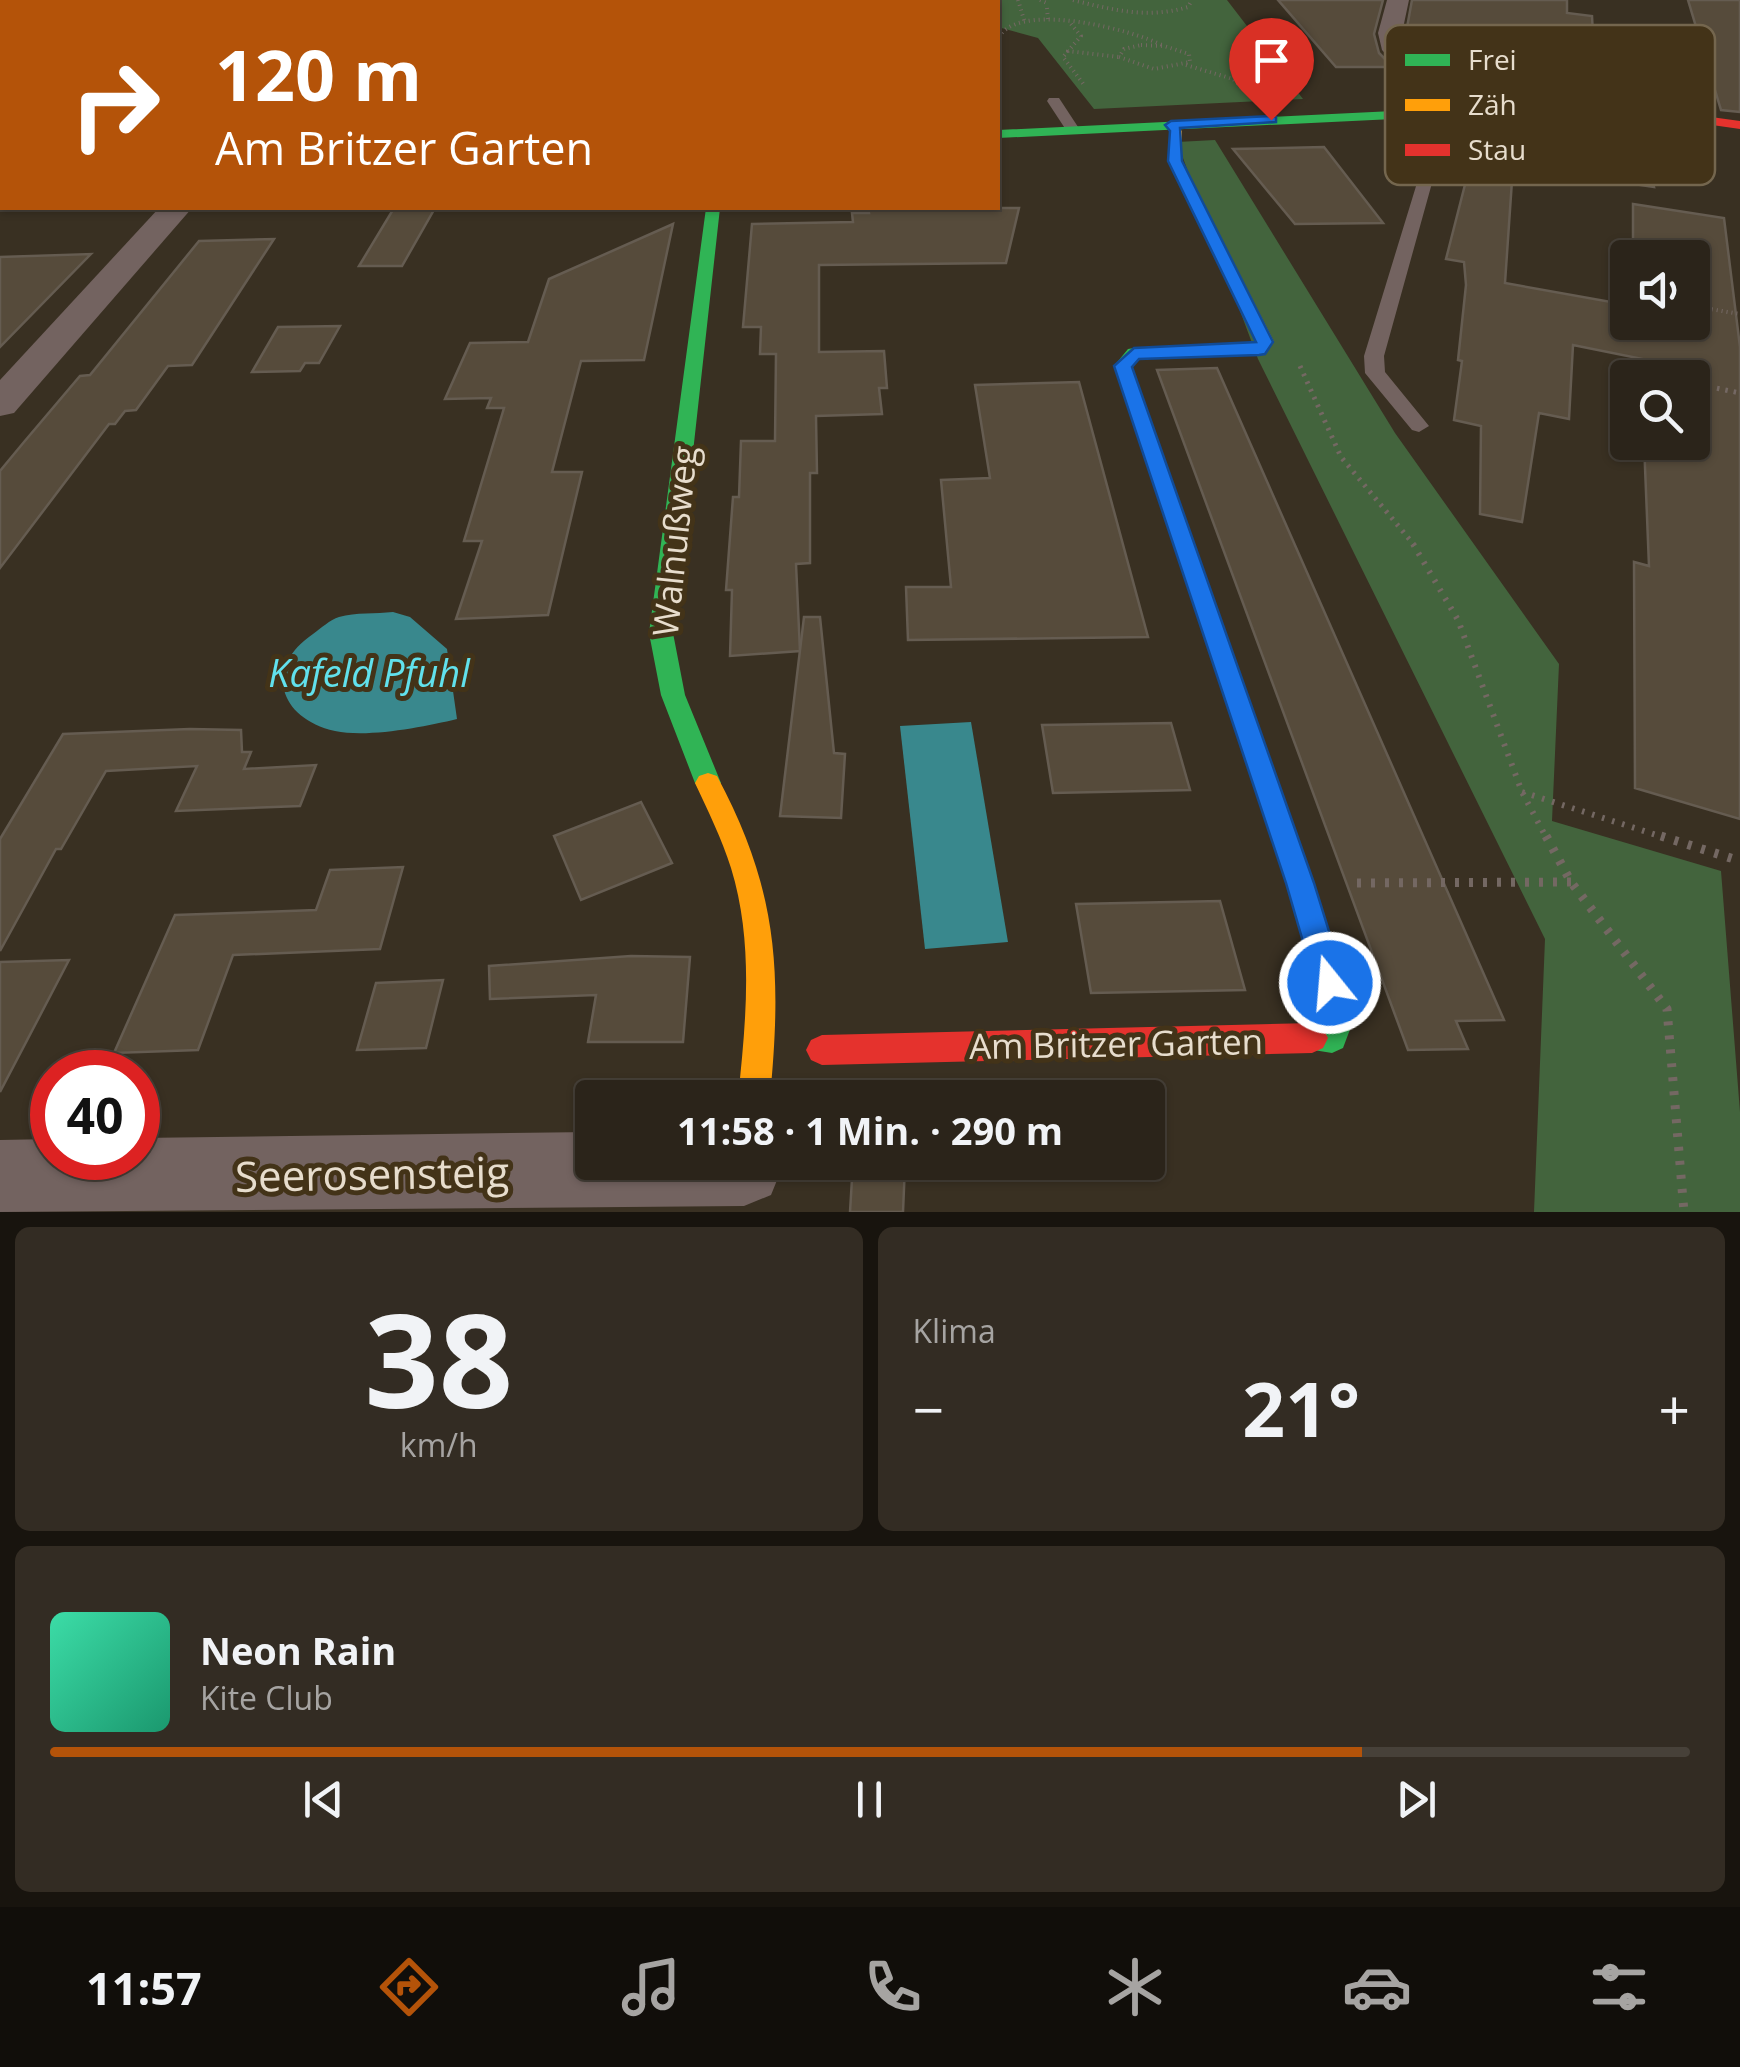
<!DOCTYPE html>
<html lang="de">
<head>
<meta charset="utf-8">
<style>
	body { margin:0; font-family:"Open Sans",sans-serif; background:#332c23; color:#f1f3f6; height:100vh; display:flex; flex-direction:column; font-size:38px; white-space:nowrap }
	* { box-sizing:border-box; margin:0 }
	p { font-size:32px; color:#a6a4a2 }
	.icon { flex:none; width:55px; height:55px; fill:none; stroke:currentColor; stroke-width:2; stroke-linecap:round; stroke-linejoin:round }
	.map { position:relative; height:1212px; overflow:hidden }
	.drawer { display:flex; flex-direction:column; gap:15px; padding:15px; background:#18140e; flex:1 }
	.drawer>* { flex:none }
	.hud { position:absolute; left:0px; top:0px; width:1000px; height:210px; box-shadow:0 2px 8px #0004,0 0 0 2px #474139; background:#b45309; color:#fff; overflow:hidden }
	.tools { position:absolute; left:1610px; top:240px; display:grid; gap:20px }
	.tools a { display:grid; place-items:center; width:100px; height:100px; border-radius:10px; background:#2b241a; box-shadow:0 2px 8px #0004,0 0 0 2px #474139; font-size:50px }
	.speed { position:absolute; left:30px; top:1050px; display:flex; gap:20px; font-size:50px; font-weight:700; text-align:center }
	.speed>* { display:grid; place-content:center; width:130px; height:130px; border-radius:50%; background:#2b241a; box-shadow:0 2px 8px #0004,0 0 0 2px #474139; line-height:1 }
	.speed .limit { border:15px solid #d22; background:#fff; color:#111 }
	.pin { position:absolute; display:grid; place-items:center; width:85px; height:85px; color:#fff; margin:-102px -42px; border-radius:50% 50% 50% 0; rotate:-45deg; box-shadow:0 0 10px #0007 }
	.pin .icon { rotate:45deg }
	.me { position:absolute; width:110px; margin:-55px; rotate:343deg; stroke-linejoin:round; filter:drop-shadow(0 0 8px #0008) }
	.turn { display:flex; align-items:center; gap:35px; height:210px; padding:0 50px; font-size:45px }
	.turn .icon { width:130px; height:130px; stroke-width:2.5 }
	.turn b { display:block; font-size:70px; line-height:85px }
	.big { font-size:75px; font-weight:700; line-height:1.1 }
	.drawer .card { flex:1; display:flex; flex-direction:column; justify-content:center; gap:15px; min-width:0; padding:0 35px; border-radius:15px; background:#332c23 }
	.drawer .dial { align-items:center; gap:0 }
	.dial b { font-size:130px; line-height:1 }
	.song { display:flex; align-items:center; gap:30px }
	.cover { width:120px; height:120px; border-radius:15px; background:linear-gradient(135deg,hsl(160 70% 55%),hsl(160 70% 35%)) }
	.played { height:10px; border-radius:5px; background:linear-gradient(90deg,#b45309 80%,#474139 80%) }
	.keys { display:flex; justify-content:space-around; direction:ltr }
	.heat { display:flex; justify-content:space-between; align-items:center; font-size:55px; direction:ltr }
	.drawer .tiles { flex:1; display:grid; gap:15px; grid-template-columns:1fr 1fr }
	.card:last-child { grid-column:span 2 }
	.trip { position:absolute; left:575px; top:1080px; width:590px; height:100px; border-radius:10px; background:#2b241a; box-shadow:0 2px 8px #0004,0 0 0 2px #474139; font-weight:700; line-height:100px; text-align:center }
	.tabs { display:flex; height:160px; justify-content:space-around; align-items:center; background:#110e0a; color:#a6a4a2 }
	.tabs .icon { width:70px; height:70px }
	.tabs .current { color:#b45309 }
	.tabs b { font-size:45px; color:#f1f3f6 }
	.map>svg:first-child { display:block }
</style>
</head>
<body>
<div class="map">
<svg width="1740" height="1212" viewBox="0 0 1740 1212">
	<rect width="100%" height="100%" fill="#393022"/>
	<g fill="#43643d">
		<polygon points="870,0 1227,0 1303,99 1094,109 1038,38 998,27 998,2"/>
		<polygon points="1215,140 1395,433 1559,664 1552,821 1721,871 1740,1112 1740,1212 1534,1212 1545,939 1258,359 1177,142"/>
	</g>
	<g fill="#39888d">
		<path d="M393,612L410,617L447,649L457,719C424,727 368,738 335,731C278,718 264,667 313,634C321,628 330,620 339,617C356,612 376,614 393,612Z"/>
		<polygon points="971,722 1008,942 925,949 900,726"/>
	</g>
	<g fill="#564b3b" stroke="#655c51" stroke-width="2.5">
		<polygon points="1278,0 1383,0 1374,34 1379,53 1393,67 1336,67"/>
		<polygon points="1412,0 1567,0 1567,13 1592,16 1594,53 1622,56 1635,107 1494,105 1466,101 1471,66 1430,67 1409,46 1406,33"/>
		<polygon points="1688,0 1740,0 1740,112 1721,110"/>
		<polygon points="1462,126 1526,131 1641,132 1654,187 1513,166 1505,283 1628,305 1628,322 1692,322 1692,258 1633,258 1633,204 1724,218 1740,347 1740,819 1635,788 1634,562 1649,566 1644,442 1692,442 1692,369 1573,345 1569,419 1539,413 1522,522 1480,514 1481,426 1454,420 1462,361 1458,360 1466,285 1464,262 1446,259 1470,165 1456,165"/>
		<polygon points="1324,147 1383,223 1295,224 1233,149"/>
		<polygon points="394,208 435,208 402,266 359,266"/>
		<polygon points="868,208 1019,208 1006,263 819,265 819,352 884,351 887,388 879,388 882,414 816,416 817,473 810,473 810,563 796,564 800,651 730,656 732,590 726,590 733,497 739,497 741,441 775,441 776,354 760,354 761,327 743,327 752,224 853,222 852,213 869,213"/>
		<polygon points="673,224 644,360 581,361 552,472 582,472 548,615 456,619 482,541 464,541 504,408 487,408 491,398 445,399 470,343 528,342 549,279"/>
		<polygon points="274,239 192,365 168,366 136,410 125,411 115,424 109,424 0,568 0,471 24,442 80,376 90,375 199,241"/>
		<polygon points="91,254 0,347 0,257"/>
		<polygon points="340,326 319,363 305,363 300,371 252,372 278,327"/>
		<polygon points="1217,368 1504,1020 1456,1021 1468,1049 1408,1050 1157,370"/>
		<polygon points="1079,382 1148,637 908,640 906,587 951,587 941,480 990,478 975,385"/>
		<polygon points="804,617 820,617 834,753 845,754 841,818 780,816"/>
		<polygon points="1171,723 1190,790 1053,793 1042,725"/>
		<polygon points="190,729 241,730 242,752 251,752 244,769 316,765 300,806 176,811 197,766 106,771 61,849 56,849 0,951 0,839 63,734"/>
		<polygon points="641,802 672,863 581,900 554,836"/>
		<polygon points="403,867 380,949 233,955 198,1050 114,1053 175,915 316,910 330,870"/>
		<polygon points="1220,901 1245,990 1091,993 1076,904"/>
		<polygon points="631,956 690,957 683,1042 588,1042 596,995 490,999 489,966"/>
		<polygon points="69,960 0,1092 0,962"/>
		<polygon points="443,980 426,1048 357,1050 376,983"/>
		<polygon points="853,1162 905,1165 903,1212 850,1212"/>
	</g>
	<g fill="none" stroke-linecap="round" stroke-linejoin="round">
		<g stroke="#746863" stroke-width="4" stroke-dasharray="1 4" stroke-linecap="butt">
			<polyline points="1018,0 1025,23"/>
			<polyline points="1040,0 1047,3"/>
			<path d="M1073,0C1112,10 1148,19 1188,7L1192,0"/>
			<polyline points="1047,8 1048,20"/>
			<polyline points="1071,24 1081,36 1068,51 1119,57"/>
			<path d="M1002,33C1028,3 1133,30 1164,46"/>
			<polygon points="1141,45 1164,46 1189,54 1190,62 1154,69 1119,57 1124,49"/>
			<polyline points="1068,51 1063,57 1085,86"/>
			<polyline points="1186,65 1233,79 1244,90"/>
			<polyline points="1692,306 1740,314"/>
		</g>
		<g stroke="#746863" stroke-width="5" stroke-dasharray="2.5 6" stroke-linecap="butt">
			<polyline points="1300,366 1341,457 1415,546"/>
			<polyline points="1692,383 1740,393"/>
		</g>
		<g stroke="#746863" stroke-width="6" stroke-dasharray="2.5 8" stroke-linecap="butt">
			<polyline points="1413,544 1458,620 1522,792 1547,839"/>
			<polyline points="1522,792 1669,839"/>
		</g>
		<g stroke="#746863" stroke-width="9" stroke-dasharray="4 10" stroke-linecap="butt">
			<polyline points="1546,836 1571,882 1667,1009 1684,1212"/>
			<polyline points="1661,836 1740,861"/>
			<polyline points="1357,883 1571,882"/>
		</g>
		<g fill="#736360" fill-rule="evenodd">
			<polygon points="1049,98 1059,98 1080,130 1078,133 1068,133 1047,101"/>
			<polygon points="1422,109 1444,131 1442,147 1384,356 1385,372 1429,426 1419,432 1412,430 1365,373 1364,356 1428,147 1430,131 1415,113"/>
		</g>
		<g fill="#736360" fill-rule="evenodd">
			<polygon points="1387,0 1409,0 1402,33 1406,48 1465,106 1469,112 1465,118 1445,118 1382,50 1378,33"/>
			<polygon points="159,208 192,208 14,413 0,416 0,380"/>
			<polygon points="592,1132 592,1162 780,1162 782,1168 771,1195 744,1206 0,1212 0,1140 52,1139 52,1158 138,1158 138,1138"/>
		</g>
		<g fill="#30b455" fill-rule="evenodd">
			<polygon points="1455,108 1494,114 1689,117 1695,121 1689,125 1494,122 1455,116 998,138 998,130"/>
			<rect x="0" y="183" width="2" height="8"/>
			<polygon points="706,208 720,208 673,633 685,695 721,783 717,790 708,793 699,790 695,783 661,695 649,633"/>
			<polygon points="1245,345 1254,350 1251,354 1139,358 1132,366 1314,883 1355,1016 1343,1048 1332,1053 1301,1048 1296,1038 1301,1028 1322,1023 1325,1016 1286,883 1114,366 1128,349 1134,348"/>
		</g>
		<g fill="#ff9f0a" fill-rule="evenodd">
			<polygon points="1171,121 1182,131 1182,161 1274,342 1265,354 1245,355 1236,350 1256,342 1168,161 1170,131 1165,125"/>
			<path d="M708,773L717,776C778,890 782,971 770,1098H738C746,1021 754,943 731,868C722,839 708,811 695,783L699,776Z"/>
		</g>
		<g fill="#e5322d" fill-rule="evenodd">
			<polygon points="1653,109 1740,121 1740,129 1649,116 1647,113"/>
			<polygon points="1312,1023 1323,1028 1328,1038 1323,1048 1312,1053 822,1065 811,1060 806,1050 811,1040 822,1035"/>
		</g>
	</g>
	<polygon fill="#1a73e8" stroke="#114b97" stroke-width="2.5" points="1271,116 1276,117 1276,122 1180,128 1182,161 1273,342 1265,354 1259,355 1139,359 1132,367 1314,883 1345,983 1341,993 1330,997 1319,993 1315,983 1286,883 1114,366 1134,348 1256,342 1168,161 1170,131 1165,125 1171,121"/>
	<g text-anchor="middle" dominant-baseline="central" stroke-width="10" stroke-linejoin="round" paint-order="stroke">
		<g font-size="35" fill="#e7ddcd" stroke="#433318">
			<text transform="translate(674 541) rotate(-84)">Walnußweg</text>
			<text transform="translate(1116 1043) rotate(-1)">Am Britzer Garten</text>
		</g>
		<g font-size="38" font-style="italic" fill="#61e1ec" stroke="#433318">
			<text x="369" y="672">Kafeld Pfuhl</text>
		</g>
		<g font-size="42" fill="#e7ddcd" stroke="#433318">
			<text transform="translate(372 1173) rotate(-1)">Seerosensteig</text>
		</g>
	</g>
	<rect x="1385" y="25" width="330" height="160" rx="15" fill="#433318" stroke="#74664e" stroke-width="2.5"/>
	<rect x="1405" y="54" width="45" height="12" fill="#30b455"/>
	<rect x="1405" y="99" width="45" height="12" fill="#ff9f0a"/>
	<rect x="1405" y="144" width="45" height="12" fill="#e5322d"/>
	<g font-size="28" fill="#e7ddcd">
		<text x="1468" y="70">Frei</text>
		<text x="1468" y="115">Zäh</text>
		<text x="1468" y="160">Stau</text>
	</g>
</svg>
<div class="tools">
<a><svg class="icon" aria-label="sound" viewBox="0 0 24 24"><path d="M4 9h4l5-4v14l-5-4H4zM17 9q2 3 0 6"/></svg></a>
<a><svg class="icon" aria-label="search" viewBox="0 0 24 24"><circle cx="10" cy="10" r="6"/><path d="M15 15l6 6"/></svg></a>
</div>
<div class="speed"><div class="limit">40</div></div>
<div class="pin" style="left:1271px;top:120px;background:#d93025"><svg class="icon" aria-label="arrive" viewBox="0 0 24 24"><path d="M6 21V4h12l-3 4 3 4H6"/></svg></div>
<svg class="me" style="left:1330px;top:983px" viewBox="-20 -20 40 40"><circle r="17" fill="#1a73e8" stroke="#fff" stroke-width="3"/><path d="M0-11L8 9 0 5-8 9z" fill="#fff"/></svg>
<div class="trip">11:58 · 1 Min. · 290 m</div>
<div class="hud">
<div class="turn"><svg class="icon" aria-label="right" viewBox="0 0 24 24"><path d="M7 20v-9h11M14 6l5 5-5 5"/></svg><div><b>120 m</b>Am Britzer Garten</div></div>
</div>
</div>
<section class="drawer">
<div class="tiles">
<div class="card dial"><b>38</b><p>km/h</p></div>
<div class="card"><p>Klima</p>
<div class="heat"><a>−</a><b class="big">21°</b><a>+</a></div>
</div>
<div class="card">
<div class="song"><i class="cover"></i><div><b>Neon Rain</b><p>Kite Club</p></div></div>
<div class="played"></div>
<div class="keys"><svg class="icon" aria-label="previous" viewBox="0 0 24 24"><path d="M18 5L8 12l10 7zM5 5v14"/></svg><svg class="icon" aria-label="pause" viewBox="0 0 24 24"><path d="M8 5v14M16 5v14"/></svg><svg class="icon" aria-label="next" viewBox="0 0 24 24"><path d="M6 5l10 7-10 7zM19 5v14"/></svg></div>
</div>
</div>
</section>
<nav class="tabs">
<b>11:57</b>
<svg class="icon current" aria-label="directions" viewBox="0 0 24 24"><path d="M12 3l9 9-9 9-9-9zM9 14v-3h6M13 9l2 2-2 2"/></svg>
<svg class="icon" aria-label="music" viewBox="0 0 24 24"><path d="M9 18V5l10-2v13"/><circle cx="6" cy="18" r="3"/><circle cx="16" cy="16" r="3"/></svg>
<svg class="icon" aria-label="phone" viewBox="0 0 24 24"><path d="M5 4h4l2 5-3 2q2 4 5 5l2-3 5 2v4C11 20 4 13 5 4z"/></svg>
<svg class="icon" aria-label="climate" viewBox="0 0 24 24"><path d="M12 3v18M4 7l16 10M4 17L20 7"/></svg>
<svg class="icon" aria-label="car" viewBox="0 0 24 24"><path d="M5 17H2v-5l4-1 3-4h7l3 4 3 1v5h-3M9 17h6M6 11h13"/><circle cx="7" cy="17" r="2"/><circle cx="17" cy="17" r="2"/></svg>
<svg class="icon" aria-label="filters" viewBox="0 0 24 24"><path d="M4 7h16M4 17h16"/><circle cx="9" cy="7" r="2"/><circle cx="15" cy="17" r="2"/></svg>
</nav>
</body>
</html>
